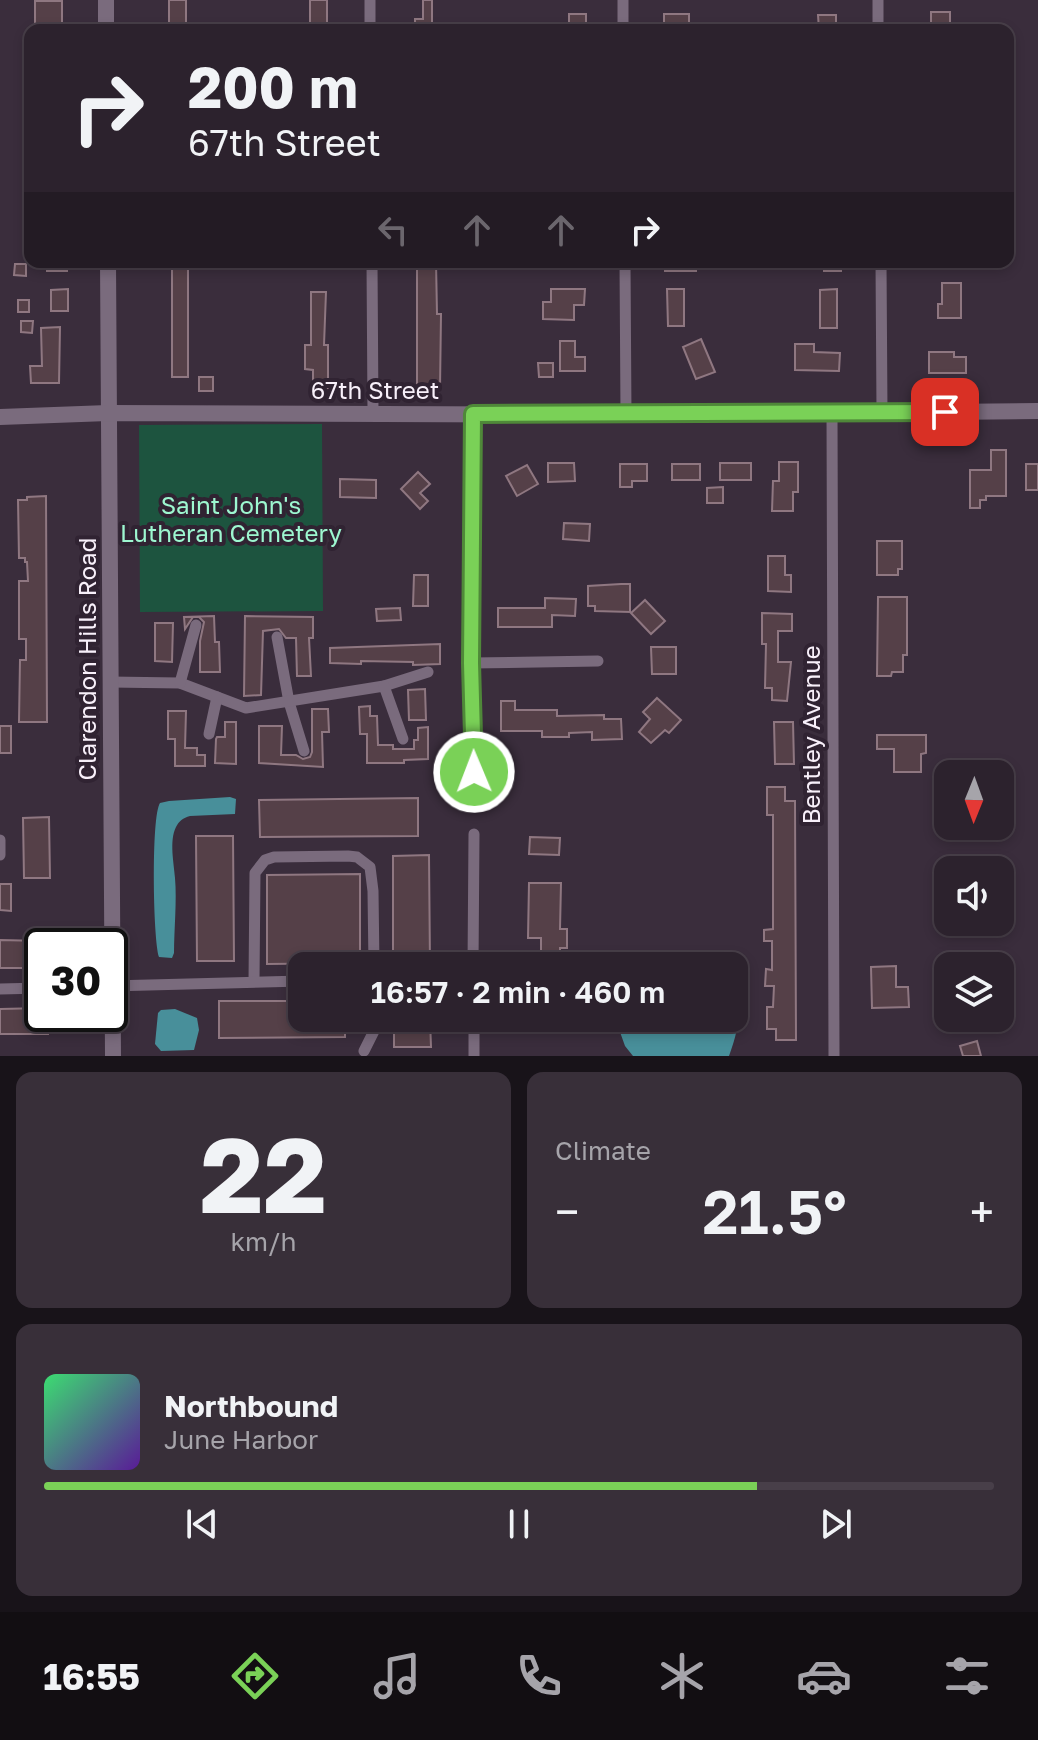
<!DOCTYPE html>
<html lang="en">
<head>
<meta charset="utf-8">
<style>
	body { margin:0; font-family:"Golos Text",sans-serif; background:#382f39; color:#f1f3f6; height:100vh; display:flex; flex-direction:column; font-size:30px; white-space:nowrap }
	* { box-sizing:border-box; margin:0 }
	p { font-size:26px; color:#a6a4aa }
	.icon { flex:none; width:44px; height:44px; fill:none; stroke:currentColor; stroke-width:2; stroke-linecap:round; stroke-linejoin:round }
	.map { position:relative; height:1056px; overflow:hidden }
	.side { display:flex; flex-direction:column; gap:16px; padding:16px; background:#181319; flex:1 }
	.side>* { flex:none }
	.hud { position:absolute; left:24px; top:24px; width:990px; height:244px; border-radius:16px; box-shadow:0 4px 12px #0003,0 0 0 2px #483f49; background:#2c222d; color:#f1f3f6; overflow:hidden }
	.needle { width:52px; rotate:181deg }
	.buttons { position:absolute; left:934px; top:760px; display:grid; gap:16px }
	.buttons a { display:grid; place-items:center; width:80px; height:80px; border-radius:16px; background:#2c222d; box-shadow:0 4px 12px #0003,0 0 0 2px #483f49; font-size:40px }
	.speed { position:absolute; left:24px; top:928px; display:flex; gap:16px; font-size:40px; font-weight:700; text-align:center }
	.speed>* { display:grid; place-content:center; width:104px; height:104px; border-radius:50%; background:#2c222d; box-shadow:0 4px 12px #0003,0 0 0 2px #483f49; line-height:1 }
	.speed .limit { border:4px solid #111; border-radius:12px; background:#fff; color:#111 }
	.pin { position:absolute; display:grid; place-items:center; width:68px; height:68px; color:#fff; margin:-34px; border-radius:16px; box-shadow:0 4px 12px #0006 }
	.me { position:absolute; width:88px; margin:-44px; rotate:359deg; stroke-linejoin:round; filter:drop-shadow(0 0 6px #0008) }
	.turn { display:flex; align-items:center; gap:28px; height:168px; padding:0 32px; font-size:36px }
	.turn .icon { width:104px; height:104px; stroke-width:2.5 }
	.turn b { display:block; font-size:56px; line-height:68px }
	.lanes { display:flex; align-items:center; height:76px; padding:0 32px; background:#0003; justify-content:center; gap:40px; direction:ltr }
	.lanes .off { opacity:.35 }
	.big { font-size:60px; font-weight:600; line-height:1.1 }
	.side .card { flex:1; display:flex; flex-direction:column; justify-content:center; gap:12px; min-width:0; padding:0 28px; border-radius:16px; background:#382f39 }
	.side .dial { align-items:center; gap:0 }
	.dial b { font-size:104px; line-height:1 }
	.song { display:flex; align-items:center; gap:24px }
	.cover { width:96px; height:96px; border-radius:12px; background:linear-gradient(135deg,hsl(140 70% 55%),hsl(270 70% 35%)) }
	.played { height:8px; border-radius:4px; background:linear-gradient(90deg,#7ad157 75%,#483f49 75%) }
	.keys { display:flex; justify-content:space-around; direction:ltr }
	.heat { display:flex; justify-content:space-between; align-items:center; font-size:44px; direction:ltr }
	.side .tiles { flex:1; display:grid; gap:16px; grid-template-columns:1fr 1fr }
	.card:last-child { grid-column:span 2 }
	.trip { position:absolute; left:288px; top:952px; width:460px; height:80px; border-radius:16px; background:#2c222d; box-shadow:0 4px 12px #0003,0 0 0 2px #483f49; font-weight:600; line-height:80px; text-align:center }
	.menu { display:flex; height:128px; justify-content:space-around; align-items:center; background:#120e12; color:#a6a4aa }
	.menu .icon { width:56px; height:56px }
	.menu .active { color:#7ad157 }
	.menu b { font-size:36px; color:#f1f3f6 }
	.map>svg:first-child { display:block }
</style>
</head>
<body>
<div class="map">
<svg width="1038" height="1056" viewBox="0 0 1038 1056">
	<rect width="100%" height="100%" fill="#3a2d3c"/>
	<polygon fill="#1d543f" points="322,424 323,611 140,612 139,425"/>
	<g fill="#488f9a">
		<path d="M230,797L236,799L235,814L190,816C183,818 179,821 176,827C169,841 174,863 175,878C177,901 174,929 174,953L172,958L159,957C153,939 151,816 160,803L169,801Z"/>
		<path d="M662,955C678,956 700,955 713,966H645L647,961Z"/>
		<path d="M734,991C744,1009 736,1037 729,1056H633L625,1046L620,1032L625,1018H734Z"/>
		<polygon points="175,1009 197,1018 199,1030 194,1050 161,1051 155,1044 158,1013 161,1010"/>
	</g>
	<g fill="#554048" stroke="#8f7781" stroke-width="2">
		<rect x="169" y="0" width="17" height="23"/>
		<rect x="310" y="0" width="17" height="30"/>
		<polygon points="423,0 432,0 432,30 415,30 415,19 423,19"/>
		<rect x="35" y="1" width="27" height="24"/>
		<rect x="931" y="12" width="19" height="18"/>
		<rect x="569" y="14" width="17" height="16"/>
		<rect x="664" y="14" width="25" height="16"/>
		<polygon points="818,15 836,15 836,30 819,30"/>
		<rect x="47" y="262" width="20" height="9"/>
		<rect x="172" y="262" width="16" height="115"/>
		<polygon points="417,262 436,262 437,314 441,314 440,388 417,388"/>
		<rect x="665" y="262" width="31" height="9"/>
		<rect x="824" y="262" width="17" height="9"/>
		<polygon points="15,264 26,264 26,276 14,275"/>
		<polygon points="942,283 961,283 961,318 938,318 938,304 942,304"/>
		<polygon points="68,289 68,311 51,311 51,290"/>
		<polygon points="551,289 585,289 584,305 574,305 574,320 543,319 543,302 551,302"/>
		<polygon points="667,289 684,289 684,326 668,326"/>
		<polygon points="837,289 837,328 820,328 820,290"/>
		<polygon points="311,292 326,292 324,345 328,345 328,388 313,388 313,370 305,369 305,345 311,345"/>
		<rect x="18" y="300" width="11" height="12"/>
		<polygon points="21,321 33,321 32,333 21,332"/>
		<polygon points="60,327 59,383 31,383 30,366 42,366 41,328"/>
		<polygon points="701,339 715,372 696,379 683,347"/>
		<polygon points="560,341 575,341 575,357 585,357 585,371 560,371"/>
		<polygon points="795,344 814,344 814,352 840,353 839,371 795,370"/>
		<polygon points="929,352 954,352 954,357 966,357 966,373 929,373"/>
		<polygon points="538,363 553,363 553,377 539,377"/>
		<rect x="199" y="377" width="14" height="14"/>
		<polygon points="991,450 1006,450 1006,496 986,496 986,500 980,500 980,508 970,508 970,470 991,470"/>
		<polygon points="779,462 798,462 798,492 793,492 793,511 772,511 773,481 779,481"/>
		<polygon points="548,463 574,463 575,481 548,482"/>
		<rect x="720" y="463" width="31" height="17"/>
		<polygon points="620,464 647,464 647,481 632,481 632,487 620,487"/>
		<rect x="672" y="464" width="28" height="16"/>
		<rect x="1026" y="464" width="12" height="26"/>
		<polygon points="527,465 538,484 517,496 506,476"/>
		<polygon points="418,472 430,484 420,493 428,501 420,509 401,489"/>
		<polygon points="340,479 376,480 376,498 340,497"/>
		<polygon points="723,487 723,503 707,503 707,488"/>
		<polygon points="46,496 47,722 19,722 20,660 26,660 26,639 19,639 19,581 28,581 27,562 25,562 25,558 19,558 18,500 27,500 27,497"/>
		<polygon points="564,523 590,524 589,541 563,539"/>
		<polygon points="877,541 902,541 902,569 898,569 898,575 877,575"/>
		<polygon points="768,556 785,556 785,575 791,575 791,592 768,591"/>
		<polygon points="414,575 428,575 428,606 413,606"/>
		<polygon points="621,584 630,584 630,612 595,611 595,606 588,606 588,586"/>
		<polygon points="878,597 907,597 907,655 903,655 903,672 892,672 891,676 877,676"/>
		<polygon points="545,598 576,599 575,616 552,615 552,627 498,627 498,608 545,608"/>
		<polygon points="645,600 665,621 651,634 631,613"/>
		<polygon points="400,608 401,620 377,621 376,609"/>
		<polygon points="762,613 792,614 792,631 778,631 778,662 791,662 787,701 772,700 772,688 765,688 766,644 762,644"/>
		<polygon points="214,616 215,642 219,642 220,672 200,672 200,641 204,622 199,617 193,617 185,629 184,617"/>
		<polygon points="245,616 313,617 313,638 309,638 311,676 297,676 296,638 286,638 279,629 263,631 261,695 244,696"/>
		<polygon points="155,623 173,623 172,662 155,661"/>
		<polygon points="440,644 440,664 413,665 413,662 361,661 361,664 330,663 330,648"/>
		<polygon points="651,647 676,647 676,674 652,674"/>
		<polygon points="425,689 426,720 409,720 408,690"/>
		<polygon points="657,698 681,720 669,733 665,730 651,743 639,732 650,719 643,712"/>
		<polygon points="501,701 515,701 515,710 557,710 557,716 604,715 604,719 621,719 622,739 592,740 592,732 569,733 569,737 542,737 542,731 501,731"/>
		<polygon points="370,706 370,716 377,716 378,745 393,745 393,749 414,749 414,740 418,740 418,728 428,727 428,759 404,760 404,763 367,763 367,734 360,734 359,707"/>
		<polygon points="312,709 328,709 329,732 322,732 323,767 259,763 259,726 282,726 281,755 296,755 303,759 310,757 312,752"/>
		<polygon points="168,711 186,711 185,748 197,748 197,755 205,755 205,766 175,766 175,739 168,739"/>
		<polygon points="225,722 236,722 236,764 215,763 216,739 217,737 225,737"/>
		<polygon points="774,722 793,722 794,764 775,764"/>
		<rect x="0" y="726" width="11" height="27"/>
		<polygon points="877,735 926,735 926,753 921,754 921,772 894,772 894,749 877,749"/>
		<polygon points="767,787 785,787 785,801 795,801 796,1040 776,1040 776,1029 767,1029 767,1007 773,1007 774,986 765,986 766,969 772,970 772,941 764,941 764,930 773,929 773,815 767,815"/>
		<polygon points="418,798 418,836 260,837 259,800"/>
		<rect x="936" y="803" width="12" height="16"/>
		<polygon points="49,817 50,878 24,878 23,818"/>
		<polygon points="196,836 233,836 234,961 197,961"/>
		<polygon points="530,837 560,838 559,855 529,854"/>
		<polygon points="429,855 430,966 393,966 393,856"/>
		<polygon points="360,874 360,963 267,964 267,875"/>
		<polygon points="529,883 561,883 560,929 567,929 567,948 560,948 560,955 541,954 541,938 528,938"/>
		<polygon points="0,884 11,884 11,911 0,910"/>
		<polygon points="0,940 42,941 42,968 0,968"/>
		<polygon points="896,966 896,987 908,987 909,1007 872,1008 871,967"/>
		<polygon points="219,1001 302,1001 302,1018 345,1018 345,1037 219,1038"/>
		<polygon points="42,1008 42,1014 48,1014 48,1034 0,1034 0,1009"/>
		<polygon points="394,1019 430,1019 431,1047 394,1047"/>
		<polygon points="977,1041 981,1056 963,1056 960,1046"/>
	</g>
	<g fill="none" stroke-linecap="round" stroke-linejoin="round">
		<g stroke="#7a6b7d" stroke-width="11">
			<polyline points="370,0 370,30"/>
			<polyline points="623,0 623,30"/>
			<polyline points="878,0 878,30"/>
			<polyline points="372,262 373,413"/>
			<polyline points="625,262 626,415"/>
			<polyline points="881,262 882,412"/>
			<polyline points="832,413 834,1056"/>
			<polyline points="473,414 471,651 474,772"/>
			<polyline points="277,637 289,702 304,751"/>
			<polyline points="471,663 598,661"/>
			<polyline points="110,682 180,683 246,708 384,686 428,672"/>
			<polyline points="180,683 196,625"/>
			<polyline points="384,686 403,739"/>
			<polyline points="209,734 217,697"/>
			<polyline points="0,840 0,855"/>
			<polyline points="473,966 474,834"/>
			<polyline points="254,981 255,873 265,860 274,857 348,856 357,857 370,867 373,891 374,966"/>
			<polyline points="110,986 302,981"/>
			<polyline points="0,989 42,988"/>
			<polyline points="474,1018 474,1056"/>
			<polyline points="364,1051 374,1031 374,1018"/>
		</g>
		<g stroke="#7a6b7d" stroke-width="16">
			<polyline points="106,0 106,30"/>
			<polyline points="108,262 113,1056"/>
			<polyline points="0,417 108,413 626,415 1038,411"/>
		</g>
	</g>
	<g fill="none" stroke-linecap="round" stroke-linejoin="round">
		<defs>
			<polyline id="route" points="474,772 471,663 473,414 945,412"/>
		</defs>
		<use href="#route" stroke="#4f8839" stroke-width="20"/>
		<use href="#route" stroke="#7ad157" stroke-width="14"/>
	</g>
	<g text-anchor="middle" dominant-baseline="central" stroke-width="8" stroke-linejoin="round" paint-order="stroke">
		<g font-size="24" fill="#f8f0fa" stroke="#302332">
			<text x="375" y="389">67th Street</text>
			<text transform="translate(86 659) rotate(-90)">Clarendon Hills Road</text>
			<text transform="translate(810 735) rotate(-90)">Bentley Avenue</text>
		</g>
		<g font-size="24" fill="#9df7d0" stroke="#302332">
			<text x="231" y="504">Saint John's<tspan x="231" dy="28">Lutheran Cemetery</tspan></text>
		</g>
	</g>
</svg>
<div class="buttons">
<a><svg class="needle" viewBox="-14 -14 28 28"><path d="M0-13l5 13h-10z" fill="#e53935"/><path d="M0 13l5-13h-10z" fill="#a6a4aa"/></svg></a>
<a><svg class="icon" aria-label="sound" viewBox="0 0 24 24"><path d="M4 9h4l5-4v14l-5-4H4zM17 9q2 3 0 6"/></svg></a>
<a><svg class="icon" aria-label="layers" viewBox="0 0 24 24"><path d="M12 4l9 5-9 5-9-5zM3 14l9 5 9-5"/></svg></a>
</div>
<div class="speed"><div class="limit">30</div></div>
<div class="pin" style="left:945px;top:412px;background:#d93025"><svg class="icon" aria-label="arrive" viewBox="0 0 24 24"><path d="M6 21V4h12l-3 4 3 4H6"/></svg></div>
<svg class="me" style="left:474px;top:772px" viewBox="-20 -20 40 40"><circle r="17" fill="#7ad157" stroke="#fff" stroke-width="3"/><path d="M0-11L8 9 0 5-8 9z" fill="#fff"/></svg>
<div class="trip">16:57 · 2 min · 460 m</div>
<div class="hud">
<div class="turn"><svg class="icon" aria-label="right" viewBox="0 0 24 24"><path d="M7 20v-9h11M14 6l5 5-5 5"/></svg><div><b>200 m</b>67th Street</div></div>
<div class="lanes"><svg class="icon off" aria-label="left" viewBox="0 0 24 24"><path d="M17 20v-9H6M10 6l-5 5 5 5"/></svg><svg class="icon off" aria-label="ahead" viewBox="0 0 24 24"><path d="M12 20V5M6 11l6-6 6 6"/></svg><svg class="icon off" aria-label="ahead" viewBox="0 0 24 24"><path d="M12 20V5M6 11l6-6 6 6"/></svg><svg class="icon" aria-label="right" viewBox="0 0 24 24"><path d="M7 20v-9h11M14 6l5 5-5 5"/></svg></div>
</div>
</div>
<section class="side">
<div class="tiles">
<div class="card dial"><b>22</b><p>km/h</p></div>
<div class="card"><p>Climate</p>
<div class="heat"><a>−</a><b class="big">21.5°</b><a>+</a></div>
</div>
<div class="card">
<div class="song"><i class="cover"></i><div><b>Northbound</b><p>June Harbor</p></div></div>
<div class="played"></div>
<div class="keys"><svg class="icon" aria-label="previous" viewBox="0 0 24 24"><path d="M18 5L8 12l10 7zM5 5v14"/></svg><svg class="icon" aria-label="pause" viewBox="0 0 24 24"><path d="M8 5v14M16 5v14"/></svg><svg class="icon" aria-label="next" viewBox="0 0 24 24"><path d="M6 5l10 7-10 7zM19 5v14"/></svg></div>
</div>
</div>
</section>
<nav class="menu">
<b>16:55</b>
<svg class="icon active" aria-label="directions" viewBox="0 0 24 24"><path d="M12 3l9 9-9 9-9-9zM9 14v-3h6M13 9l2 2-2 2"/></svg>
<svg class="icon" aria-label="music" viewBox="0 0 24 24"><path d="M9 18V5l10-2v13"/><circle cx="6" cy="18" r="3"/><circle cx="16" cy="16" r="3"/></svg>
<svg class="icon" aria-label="phone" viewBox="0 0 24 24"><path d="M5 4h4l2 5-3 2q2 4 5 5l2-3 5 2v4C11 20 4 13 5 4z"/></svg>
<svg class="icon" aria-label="climate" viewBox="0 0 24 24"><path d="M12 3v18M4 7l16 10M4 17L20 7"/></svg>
<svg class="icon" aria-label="car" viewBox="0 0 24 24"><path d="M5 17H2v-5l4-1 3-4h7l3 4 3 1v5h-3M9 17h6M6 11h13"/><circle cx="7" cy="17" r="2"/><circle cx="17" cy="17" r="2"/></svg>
<svg class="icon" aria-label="filters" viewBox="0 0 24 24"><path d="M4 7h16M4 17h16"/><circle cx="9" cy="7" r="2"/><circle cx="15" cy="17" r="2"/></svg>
</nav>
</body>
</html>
